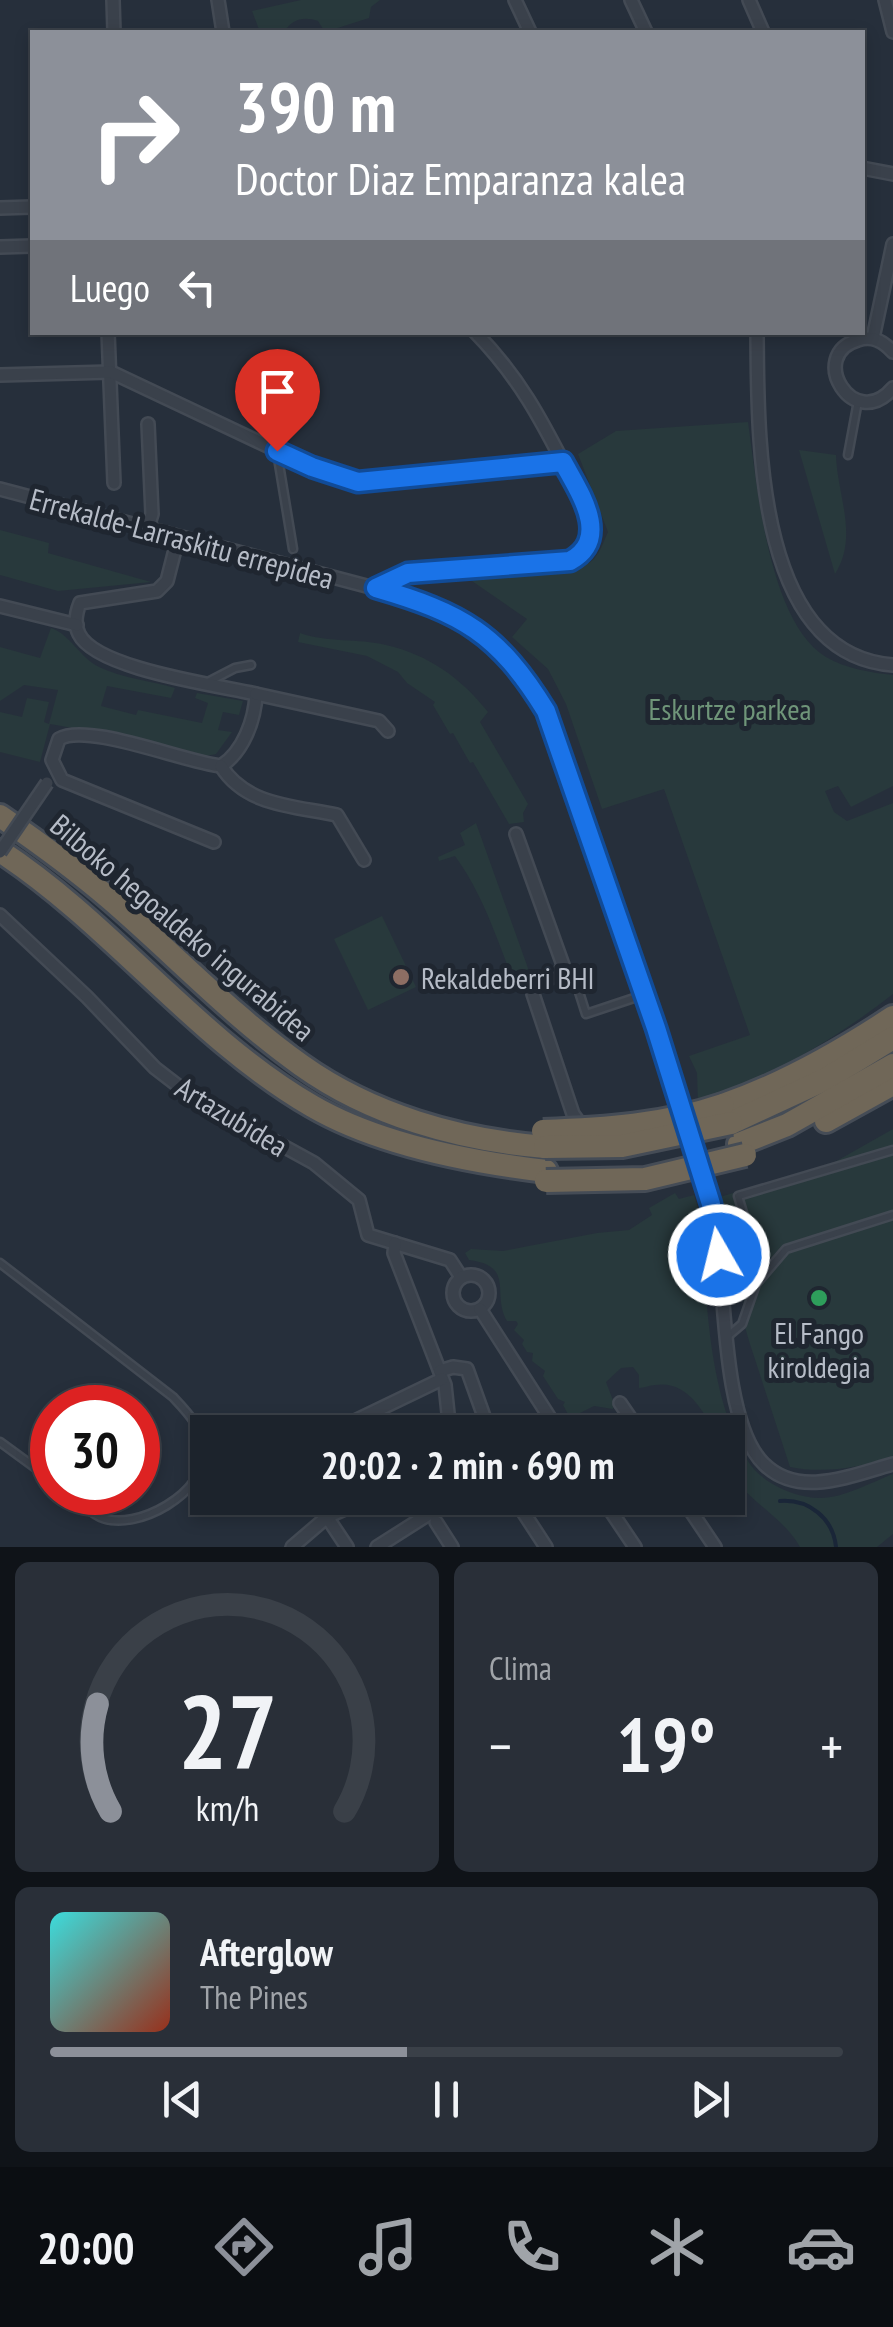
<!DOCTYPE html>
<html lang="es">
<head>
<meta charset="utf-8">
<style>
	body { margin:0; font-family:"PT Sans Narrow",sans-serif; background:#292f38; color:#f1f3f6; height:100vh; display:flex; flex-direction:column; font-size:38px; white-space:nowrap }
	* { box-sizing:border-box; margin:0 }
	p { font-size:32px; color:#a0a4a9 }
	.icon { flex:none; width:55px; height:55px; fill:none; stroke:currentColor; stroke-width:2; stroke-linecap:round; stroke-linejoin:round }
	.map { position:relative; height:1547px; overflow:hidden }
	.details { display:flex; flex-direction:column; gap:15px; padding:15px; background:#0f1318; flex:1 }
	.details>* { flex:none }
	.hud { position:absolute; left:30px; top:30px; width:835px; height:305px; border-radius:0px; box-shadow:0 5px 15px #0003,0 0 0 2px #3a4048; background:#8c9099; color:#fff; overflow:hidden }
	.speed { position:absolute; left:30px; top:1385px; display:flex; gap:20px; font-size:50px; font-weight:700; text-align:center }
	.speed>* { display:grid; place-content:center; width:130px; height:130px; border-radius:50%; background:#1c232c; box-shadow:0 5px 15px #0003,0 0 0 2px #3a4048; line-height:1 }
	.speed .limit { border:15px solid #d22; background:#fff; color:#111 }
	.pin { position:absolute; display:grid; place-items:center; width:85px; height:85px; color:#fff; margin:-102px -42px; border-radius:50% 50% 50% 0; rotate:-45deg; box-shadow:0 0 10px #0007 }
	.pin .icon { rotate:45deg }
	.me { position:absolute; width:110px; margin:-55px; rotate:352deg; stroke-linejoin:round; filter:drop-shadow(0 0 8px #0008) }
	.turn { display:flex; align-items:center; gap:35px; height:210px; padding:0 40px; font-size:45px }
	.turn .icon { width:130px; height:130px; stroke-width:2.5 }
	.turn b { display:block; font-size:70px; line-height:85px }
	.then { display:flex; align-items:center; height:95px; padding:0 40px; background:#0003; gap:20px; font-size:38px }
	.big { font-size:75px; font-weight:600; line-height:1.1 }
	.details .widget { flex:1; display:flex; flex-direction:column; justify-content:center; gap:15px; min-width:0; padding:0 35px; border-radius:15px; background:#292f38 }
	.details .dial { align-items:center; gap:0 }
	.dial svg { height:260px; overflow:visible; fill:none; stroke:#3a4048; stroke-width:7; stroke-linecap:round; text-anchor:middle }
	.dial text { fill:#f1f3f6; stroke:none }
	.song { display:flex; align-items:center; gap:30px }
	.cover { width:120px; height:120px; border-radius:15px; background:linear-gradient(135deg,hsl(180 70% 55%),hsl(10 70% 35%)) }
	.played { height:10px; border-radius:5px; background:linear-gradient(90deg,#8c9099 45%,#3a4048 45%) }
	.keys { display:flex; justify-content:space-around; direction:ltr }
	.heat { display:flex; justify-content:space-between; align-items:center; font-size:55px; direction:ltr }
	.details .tiles { flex:1; display:grid; gap:15px; grid-template-columns:1fr 1fr }
	.widget:last-child { grid-column:span 2 }
	.trip { position:absolute; left:190px; top:1415px; width:555px; height:100px; border-radius:0px; background:#1c232c; box-shadow:0 5px 15px #0003,0 0 0 2px #3a4048; font-weight:600; line-height:100px; text-align:center }
	.dock { display:flex; height:160px; justify-content:space-around; align-items:center; background:#0b0e12; color:#a0a4a9 }
	.dock .icon { width:70px; height:70px }
	.dock .active { color:#8c9099 }
	.dock b { font-size:45px; color:#f1f3f6 }
	.map>svg:first-child { display:block }
</style>
</head>
<body>
<div class="map">
<svg width="893" height="1547" viewBox="0 0 893 1547">
	<rect width="100%" height="100%" fill="#262f3b"/>
	<g fill="#28393c">
		<path d="M301,0H380L371,7L369,18L325,32L318,21C304,16 292,19 284,32H260L252,11Z"/>
		<path d="M748,422C757,483 768,622 826,657C844,668 872,673 893,675V786L851,807L838,786L825,791L834,812L847,821L893,803V994C833,1041 770,1077 698,1103L697,1073L689,1056L750,1035L664,789L602,809L566,704L548,669L512,637L527,619L469,579C500,577 560,578 587,564C598,559 603,543 608,532L578,454L616,431Z"/>
		<path d="M799,450L836,455C837,495 859,536 835,574Z"/>
		<polygon points="0,530 49,543 48,553 151,582 58,591 0,575"/>
		<path d="M51,628C71,635 79,657 99,667C122,678 151,681 175,688L171,698L107,686L101,706L136,715L138,710L202,723L208,703L195,698L197,693L243,701L239,715L223,712L218,730L232,732L216,754L196,758L101,733L50,724L40,762L0,752V712L22,717L27,698L49,702L44,722L49,724L58,690L24,685L0,701V647L40,658Z"/>
		<path d="M300,633C327,643 358,638 386,645C429,655 461,678 488,712L480,722L528,804L523,813L524,822L509,824L473,762L470,763L453,733L450,734L433,705L435,702L407,683L398,672L367,656L298,642Z"/>
		<path d="M476,823L529,971L518,992C499,946 485,897 455,856L439,861L438,857L465,845L460,833Z"/>
		<polygon points="382,916 416,987 368,1010 334,939"/>
		<path d="M893,1129V1458C860,1467 824,1474 790,1467L749,1341L741,1313L748,1284L720,1197L833,1163Z"/>
		<path d="M675,1193L679,1199L694,1195L700,1214C707,1292 706,1393 748,1461C761,1483 795,1498 820,1498C844,1498 872,1482 893,1474V1534L877,1547H800C782,1514 737,1496 728,1464C725,1455 728,1442 728,1432H715C702,1409 686,1380 655,1385C650,1385 645,1388 639,1388V1375L633,1367L621,1368L606,1382L614,1403L613,1409L594,1406L570,1418L563,1405L565,1402L558,1399L543,1376L545,1371L532,1361L533,1353L527,1352L522,1344L524,1340L514,1330L518,1324L516,1321H507C491,1294 516,1266 469,1260L465,1253L471,1249L503,1251L597,1233L629,1230L652,1215L649,1208Z"/>
	</g>
	<g fill="none" stroke-linecap="round" stroke-linejoin="round">
		<path stroke="#1a2638" stroke-width="4" d="M780,1501C809,1499 833,1518 836,1547"/>
		<defs>
			<g id="lane">
				<polyline points="277,452 293,549"/>
				<polyline points="848,455 858,401"/>
				<polyline points="206,683 235,668 251,665"/>
				<polyline points="579,992 586,1014 643,995"/>
				<path d="M0,1263L173,1397C188,1413 202,1427 204,1450C208,1492 136,1533 100,1517C89,1512 78,1500 68,1492"/>
				<polyline points="762,1276 738,1196 893,1150"/>
				<polyline points="728,1336 742,1324 756,1284 786,1249 893,1215"/>
				<polyline points="0,1442 52,1480"/>
			</g>
			<g id="street">
				<polyline points="113,0 114,32"/>
				<polyline points="218,0 223,32"/>
				<polyline points="515,0 530,32"/>
				<polyline points="631,0 646,32"/>
				<polyline points="749,0 763,32"/>
				<polyline points="885,0 893,32"/>
				<polyline points="862,168 893,174"/>
				<polyline points="0,208 32,207"/>
				<polyline points="0,247 32,246"/>
				<polyline points="108,332 114,483"/>
				<path d="M757,332C758,433 754,655 893,665"/>
				<polyline points="873,338 893,244"/>
				<path d="M893,352C883,341 872,335 858,340C806,355 854,434 893,388"/>
				<polyline points="0,375 111,372 312,467 358,482 563,462"/>
				<path d="M0,489L408,597C475,620 509,651 546,711C592,843 640,974 679,1107C691,1145 710,1183 716,1222C725,1282 721,1423 764,1464C799,1499 852,1475 893,1464"/>
				<polyline points="147,530 152,514 148,424"/>
				<path d="M178,538L167,581L157,591L80,603C76,613 74,624 79,634C96,669 217,685 256,694C255,720 243,752 221,766C184,762 87,722 59,739L52,760L62,780L214,842"/>
				<path d="M376,588L407,573L570,561C580,556 588,550 591,539C596,517 579,493 569,474C541,419 519,377 475,332"/>
				<polyline points="0,606 77,625"/>
				<polyline points="256,694 379,721 388,731"/>
				<path d="M221,766C246,806 294,806 337,815L364,860"/>
				<polyline points="516,834 563,965 558,975 535,984 533,994 573,1114 584,1129"/>
				<polyline points="0,915 87,997 155,1068 190,1095 314,1163 359,1200 368,1235 450,1260 461,1277"/>
				<polyline points="395,1243 394,1253 445,1385 450,1432"/>
				<circle cx="471" cy="1293" r="18"/>
				<polyline points="480,1309 559,1432"/>
				<polyline points="440,1371 453,1367 467,1369 486,1422 469,1432"/>
				<polyline points="620,1403 640,1432"/>
				<polyline points="332,1432 442,1379"/>
				<polyline points="514,1498 546,1547"/>
				<polyline points="602,1498 635,1547"/>
				<polyline points="682,1498 715,1547"/>
				<polyline points="327,1517 347,1547"/>
				<polyline points="436,1522 452,1547"/>
				<polyline points="292,1547 327,1517 370,1498"/>
				<polyline points="377,1547 454,1498"/>
			</g>
			<g id="highway">
				<path d="M0,816C38,842 75,869 110,899C174,954 232,1016 301,1065C371,1115 459,1140 545,1147"/>
				<path d="M0,851C113,925 195,1038 312,1106C379,1145 470,1162 546,1171"/>
				<path d="M723,1105C784,1084 840,1052 893,1017"/>
				<polyline points="826,1121 893,1084"/>
				<polyline points="731,1123 826,1079 893,1038"/>
				<polyline points="739,1144 787,1125 893,1065"/>
			</g>
		</defs>
		<use href="#lane" stroke="#434a54" stroke-width="11"/>
		<use href="#street" stroke="#434a54" stroke-width="16"/>
		<use href="#highway" stroke="#454c56" stroke-width="28"/>
		<use href="#lane" stroke="#3a414b" stroke-width="6"/>
		<use href="#street" stroke="#3a414b" stroke-width="11"/>
		<use href="#highway" stroke="#706758" stroke-width="22"/>
		<defs>
			<polyline id="street-bridge" points="0,852 47,783"/>
			<g id="highway-bridge">
				<path d="M543,1131C605,1129 664,1125 723,1105"/>
				<polyline points="545,1147 622,1146 731,1123"/>
				<polyline points="546,1181 645,1179 745,1155"/>
			</g>
		</defs>
		<use href="#street-bridge" stroke="#434a54" stroke-width="16" stroke-linecap="butt"/>
		<use href="#highway-bridge" stroke="#454c56" stroke-width="28" stroke-linecap="butt"/>
		<use href="#street-bridge" stroke="#3a414b" stroke-width="11"/>
		<use href="#highway-bridge" stroke="#706758" stroke-width="22"/>
	</g>
	<g fill="none" stroke-linecap="round" stroke-linejoin="round">
		<defs>
			<path id="route" d="M277,451L312,467L358,482L563,462C579,492 612,538 570,561L408,573L376,588C462,613 498,633 546,711L656,1028L711,1204L719,1255"/>
		</defs>
		<use href="#route" stroke="#114b97" stroke-width="25"/>
		<use href="#route" stroke="#1a73e8" stroke-width="18"/>
	</g>
	<circle fill="#8d6e63" stroke="#1f2630" stroke-width="4" cx="401" cy="977" r="10"/>
	<circle fill="#2e9e5b" stroke="#1f2630" stroke-width="4" cx="819" cy="1298" r="10"/>
	<g text-anchor="middle" dominant-baseline="central" stroke-width="10" stroke-linejoin="round" paint-order="stroke">
		<g font-size="30" fill="#b6bcc7" stroke="#1f2630">
			<text transform="translate(182 538) rotate(15)">Errekalde-Larraskitu errepidea</text>
			<text transform="translate(183 927) rotate(40)">Bilboko hegoaldeko ingurabidea</text>
			<text transform="translate(232 1116) rotate(31)">Artazubidea</text>
		</g>
		<g font-size="30" fill="#6f9579" stroke="#1f2630">
			<text x="730" y="708">Eskurtze parkea</text>
		</g>
		<g font-size="30" fill="#b6bcc7" stroke="#1f2630" text-anchor="start">
			<text x="421" y="977">Rekaldeberri BHI</text>
			<text x="819" y="1332" text-anchor="middle">El Fango<tspan x="819" dy="34">kiroldegia</tspan></text>
		</g>
	</g>
</svg>
<div class="speed"><div class="limit">30</div></div>
<div class="pin" style="left:277px;top:451px;background:#d93025"><svg class="icon" aria-label="arrive" viewBox="0 0 24 24"><path d="M6 21V4h12l-3 4 3 4H6"/></svg></div>
<svg class="me" style="left:719px;top:1255px" viewBox="-20 -20 40 40"><circle r="17" fill="#1a73e8" stroke="#fff" stroke-width="3"/><path d="M0-11L8 9 0 5-8 9z" fill="#fff"/></svg>
<div class="trip">20:02 · 2 min · 690 m</div>
<div class="hud">
<div class="turn"><svg class="icon" aria-label="right" viewBox="0 0 24 24"><path d="M7 20v-9h11M14 6l5 5-5 5"/></svg><div><b>390 m</b>Doctor Diaz Emparanza kalea</div></div>
<div class="then">Luego<svg class="icon" aria-label="left" viewBox="0 0 24 24"><path d="M17 20v-9H6M10 6l-5 5 5 5"/></svg></div>
</div>
</div>
<section class="details">
<div class="tiles">
<div class="widget dial"><svg viewBox="0 0 100 80">
<path d="M14 69A42 42 0 1 1 86 69"/>
<path d="M14 69A42 42 0 0 1 10 36" stroke="#8c9099"/>
<text x="50" y="56" font-size="32" font-weight="700">27</text>
<text x="50" y="72" font-size="11">km/h</text>
</svg></div>
<div class="widget"><p>Clima</p>
<div class="heat"><a>−</a><b class="big">19°</b><a>+</a></div>
</div>
<div class="widget">
<div class="song"><i class="cover"></i><div><b>Afterglow</b><p>The Pines</p></div></div>
<div class="played"></div>
<div class="keys"><svg class="icon" aria-label="previous" viewBox="0 0 24 24"><path d="M18 5L8 12l10 7zM5 5v14"/></svg><svg class="icon" aria-label="pause" viewBox="0 0 24 24"><path d="M8 5v14M16 5v14"/></svg><svg class="icon" aria-label="next" viewBox="0 0 24 24"><path d="M6 5l10 7-10 7zM19 5v14"/></svg></div>
</div>
</div>
</section>
<nav class="dock">
<b>20:00</b>
<svg class="icon active" aria-label="directions" viewBox="0 0 24 24"><path d="M12 3l9 9-9 9-9-9zM9 14v-3h6M13 9l2 2-2 2"/></svg>
<svg class="icon" aria-label="music" viewBox="0 0 24 24"><path d="M9 18V5l10-2v13"/><circle cx="6" cy="18" r="3"/><circle cx="16" cy="16" r="3"/></svg>
<svg class="icon" aria-label="phone" viewBox="0 0 24 24"><path d="M5 4h4l2 5-3 2q2 4 5 5l2-3 5 2v4C11 20 4 13 5 4z"/></svg>
<svg class="icon" aria-label="climate" viewBox="0 0 24 24"><path d="M12 3v18M4 7l16 10M4 17L20 7"/></svg>
<svg class="icon" aria-label="car" viewBox="0 0 24 24"><path d="M5 17H2v-5l4-1 3-4h7l3 4 3 1v5h-3M9 17h6M6 11h13"/><circle cx="7" cy="17" r="2"/><circle cx="17" cy="17" r="2"/></svg>
</nav>
</body>
</html>
